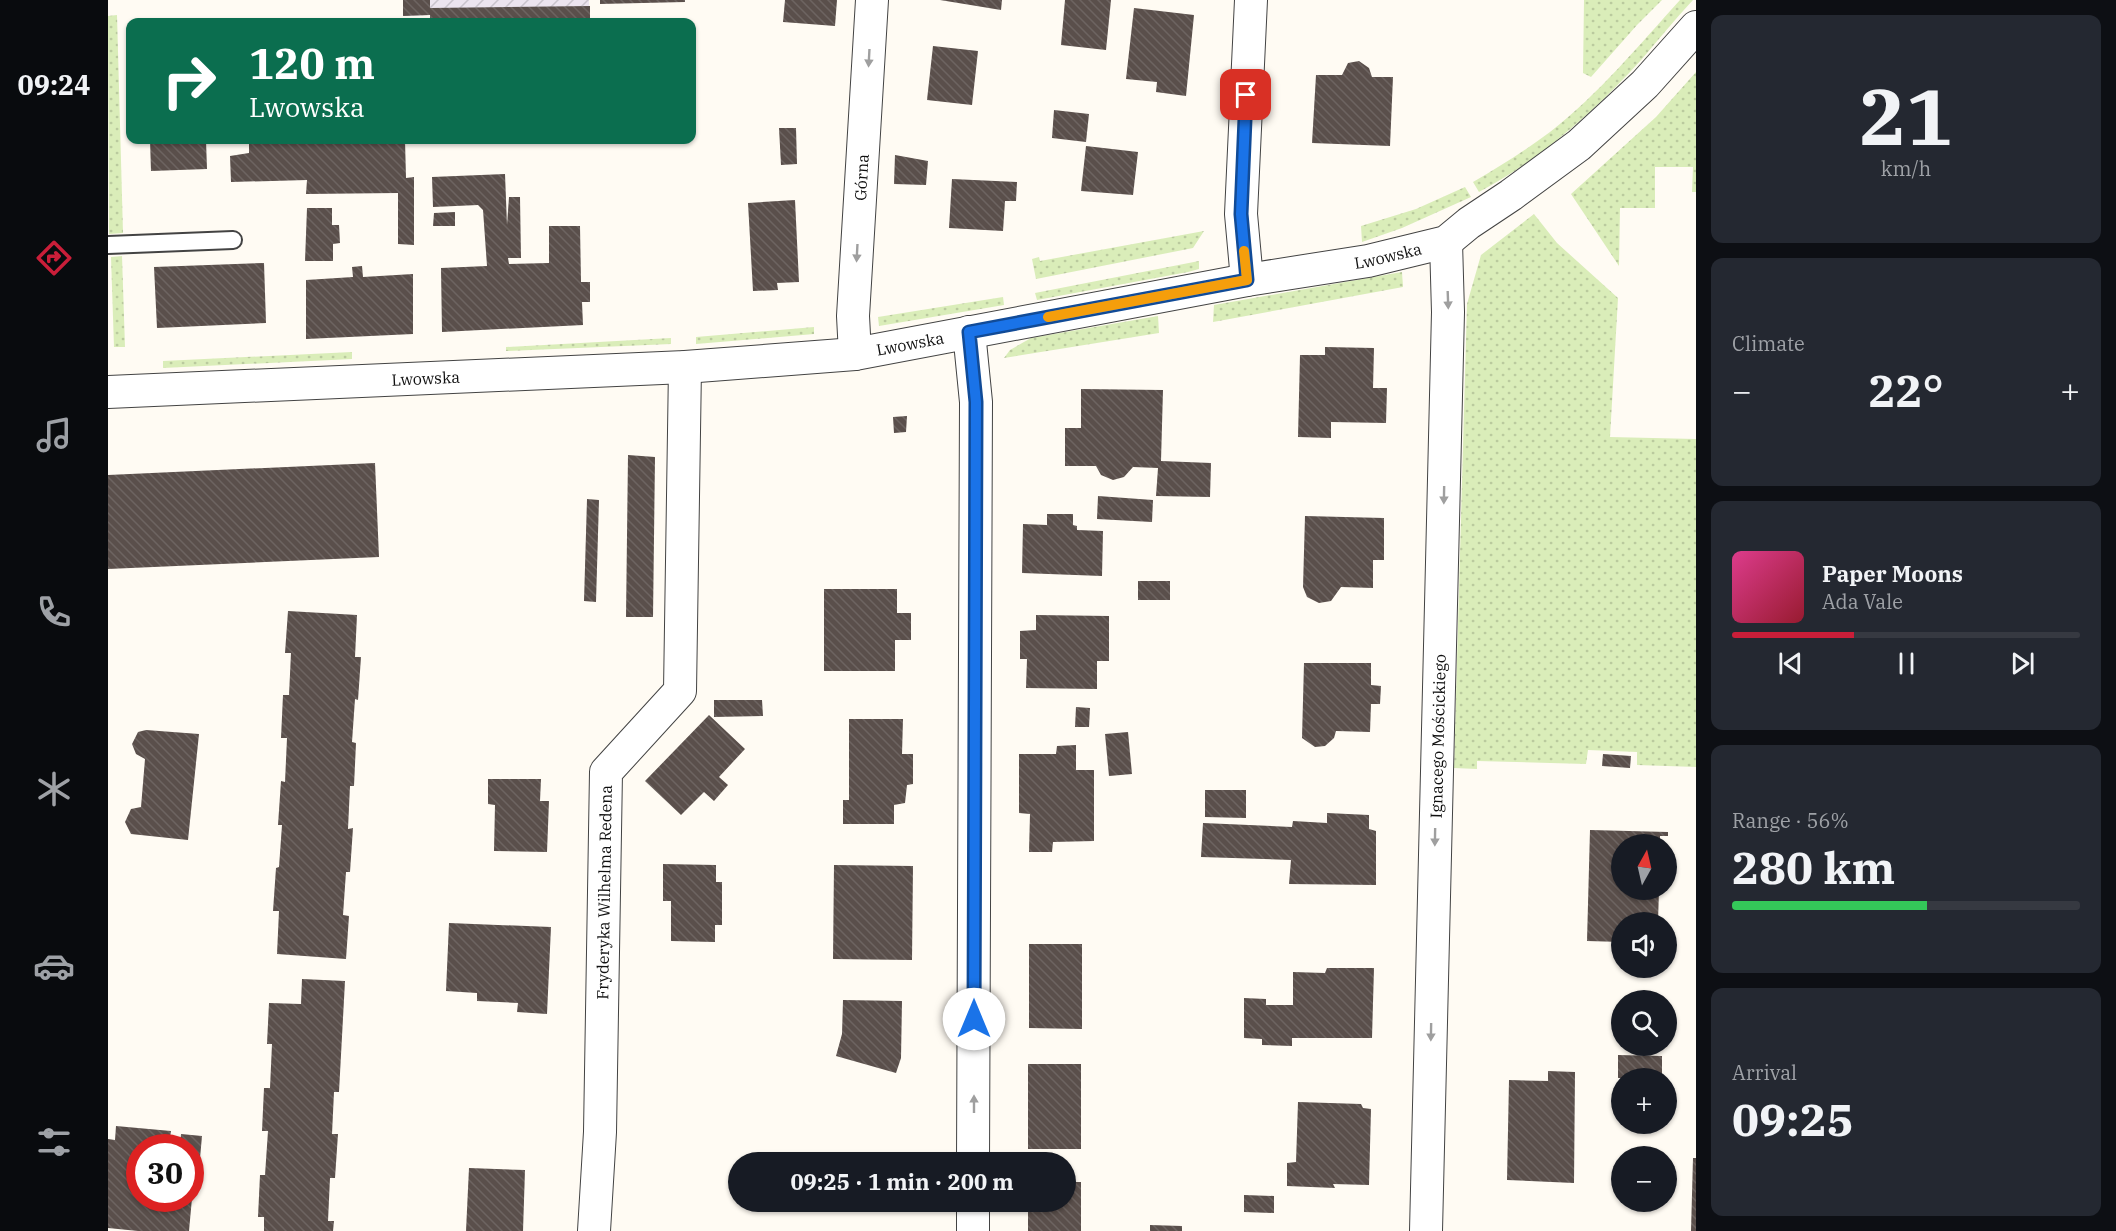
<!DOCTYPE html>
<html lang="en">
<head>
<meta charset="utf-8">
<style>
	body { margin:0; font-family:"IBM Plex Serif",serif; background:#242831; color:#f1f3f6; height:100vh; display:flex; flex-direction:column; font-size:22px; white-space:nowrap }
	* { box-sizing:border-box; margin:0 }
	p { font-size:20px; color:#9ea1a6 }
	.icon { flex:none; width:33px; height:33px; fill:none; stroke:currentColor; stroke-width:2; stroke-linecap:round; stroke-linejoin:round }
	.map { position:relative; flex:1; overflow:hidden }
	.side { display:flex; flex-direction:column; gap:15px; padding:15px; background:#0d0f14; width:420px }
	.side>* { flex:none }
	.top-card { position:absolute; left:18px; top:18px; width:570px; height:126px; border-radius:12px; box-shadow:0 2px 4px #0004; background:#0b6e4f; color:#fff; overflow:hidden }
	.needle { width:39px; rotate:8deg }
	.buttons { position:absolute; left:1503px; top:834px; display:grid; gap:12px }
	.buttons a { display:grid; place-items:center; width:66px; height:66px; border-radius:50%; background:#171b24; box-shadow:0 2px 4px #0004; font-size:30px }
	.speed { position:absolute; left:18px; top:1134px; display:flex; gap:12px; font-size:30px; font-weight:700; text-align:center }
	.speed>* { display:grid; place-content:center; width:78px; height:78px; border-radius:50%; background:#171b24; box-shadow:0 2px 4px #0004; line-height:1 }
	.speed .limit { border:9px solid #d22; background:#fff; color:#111 }
	.pin { position:absolute; display:grid; place-items:center; width:51px; height:51px; color:#fff; margin:-26px; border-radius:12px; box-shadow:0 3px 9px #0006 }
	.me { position:absolute; width:66px; margin:-33px; rotate:0deg; stroke-linejoin:round; filter:drop-shadow(0 0 4px #0008) }
	.turn { display:flex; align-items:center; gap:21px; height:126px; padding:0 24px; font-size:27px }
	.turn .icon { width:78px; height:78px; stroke-width:2.5 }
	.turn b { display:block; font-size:42px; line-height:51px }
	.big { font-size:45px; font-weight:700; line-height:1.1 }
	.side .card { flex:1; display:flex; flex-direction:column; justify-content:center; gap:9px; min-width:0; padding:0 21px; border-radius:12px; background:#242831 }
	.side .dial { align-items:center; gap:0 }
	.dial b { font-size:78px; line-height:1 }
	.song { display:flex; align-items:center; gap:18px }
	.cover { width:72px; height:72px; border-radius:9px; background:linear-gradient(135deg,hsl(330 70% 55%),hsl(350 70% 35%)) }
	.played { height:6px; border-radius:3px; background:linear-gradient(90deg,#ca1e39 35%,#363941 35%) }
	.keys { display:flex; justify-content:space-around; direction:ltr }
	.heat { display:flex; justify-content:space-between; align-items:center; font-size:33px; direction:ltr }
	.charge { height:9px; border-radius:4px; background:linear-gradient(90deg,#34c759 56%,#363941 0) }
	.trip { position:absolute; left:620px; top:1152px; width:348px; height:60px; border-radius:30px; background:#171b24; box-shadow:0 2px 4px #0004; font-weight:700; line-height:60px; text-align:center }
	main { display:flex; flex:1; min-height:0 }
	.tabs { display:flex; flex-direction:column; width:108px; justify-content:space-around; align-items:center; background:#090b0e; color:#9ea1a6 }
	.tabs .icon { width:42px; height:42px }
	.tabs .current { color:#ca1e39 }
	.tabs b { font-size:27px; color:#f1f3f6 }
	.map>svg:first-child { display:block }
</style>
</head>
<body>
<main>
<nav class="tabs">
<b>09:24</b>
<svg class="icon current" aria-label="directions" viewBox="0 0 24 24"><path d="M12 3l9 9-9 9-9-9zM9 14v-3h6M13 9l2 2-2 2"/></svg>
<svg class="icon" aria-label="music" viewBox="0 0 24 24"><path d="M9 18V5l10-2v13"/><circle cx="6" cy="18" r="3"/><circle cx="16" cy="16" r="3"/></svg>
<svg class="icon" aria-label="phone" viewBox="0 0 24 24"><path d="M5 4h4l2 5-3 2q2 4 5 5l2-3 5 2v4C11 20 4 13 5 4z"/></svg>
<svg class="icon" aria-label="climate" viewBox="0 0 24 24"><path d="M12 3v18M4 7l16 10M4 17L20 7"/></svg>
<svg class="icon" aria-label="car" viewBox="0 0 24 24"><path d="M5 17H2v-5l4-1 3-4h7l3 4 3 1v5h-3M9 17h6M6 11h13"/><circle cx="7" cy="17" r="2"/><circle cx="17" cy="17" r="2"/></svg>
<svg class="icon" aria-label="filters" viewBox="0 0 24 24"><path d="M4 7h16M4 17h16"/><circle cx="9" cy="7" r="2"/><circle cx="15" cy="17" r="2"/></svg>
</nav>
<div class="map">
<svg width="1588" height="1231" viewBox="0 0 1588 1231">
	<defs>
		<pattern id="industrial-furrows" width="10" height="10" patternUnits="userSpaceOnUse" patternTransform="scale(1.5)"><rect width="10" height="10" fill="#ece4ef"/><path d="M-1 1l2-2M0 10L10 0M9 11l2-2" fill="none" stroke="#c9c3cc"/></pattern>
		<pattern id="grass-dots" width="8" height="8" patternUnits="userSpaceOnUse" patternTransform="scale(1.5)"><rect width="8" height="8" fill="#daedb9"/><path d="M2 2h.1M6 6h.1" fill="none" stroke="#baca9e" stroke-width="1.8" stroke-linecap="round"/></pattern>
		<pattern id="building-back-hatch" width="6" height="6" patternUnits="userSpaceOnUse" patternTransform="scale(1.5)"><rect width="6" height="6" fill="#5a4f4b"/><path d="M-1 5l2 2M0 0l6 6M5-1l2 2" fill="none" stroke="#6d6461"/></pattern>
	</defs>
	<rect width="100%" height="100%" fill="#fffbf3"/>
	<polygon fill="url(#industrial-furrows)" points="295,0 481,0 482,22 322,22 322,15 295,16"/>
	<g fill="url(#grass-dots)">
		<polygon points="1476,0 1554,0 1529,25 1483,77 1475,73"/>
		<path d="M1572,0H1585C1567,19 1551,39 1534,59C1487,111 1433,159 1371,192L1365,182C1391,167 1418,150 1442,132C1491,94 1531,45 1572,0Z"/>
		<polygon points="9,15 15,233 1,234 0,16"/>
		<polygon points="1588,72 1588,192 1584,192 1585,167 1547,167 1547,208 1512,208 1511,266 1463,194 1548,117"/>
		<polygon points="1357,187 1363,197 1294,228 1254,242 1253,226 1308,209"/>
		<polygon points="1426,214 1449,243 1510,298 1502,437 1588,439 1588,767 1529,765 1529,752 1480,750 1478,764 1369,761 1369,769 1346,768 1359,304 1373,255"/>
		<polygon points="1096,231 1085,248 928,279 924,259 931,257 932,261"/>
		<polygon points="14,256 17,347 6,347 3,257"/>
		<polygon points="1091,261 1091,269 1080,272 929,300 927,293"/>
		<polygon points="1294,272 1295,287 1105,322 1106,305"/>
		<polygon points="895,297 896,305 771,326 770,317"/>
		<polygon points="1050,316 1051,333 896,358 902,350 923,338"/>
		<polygon points="706,327 706,334 588,344 588,337"/>
		<polygon points="563,338 563,344 398,351 398,347"/>
		<polygon points="244,352 244,359 55,368 55,361"/>
	</g>
	<g fill="url(#building-back-hatch)">
		<polygon points="295,0 322,0 322,8 482,6 482,22 322,22 322,15 295,16"/>
		<polygon points="492,0 577,0 577,2 492,4"/>
		<polygon points="677,0 729,0 727,26 675,22"/>
		<polygon points="832,0 894,0 893,10"/>
		<polygon points="957,0 1003,0 998,50 953,45"/>
		<polygon points="1026,8 1086,15 1078,96 1048,92 1049,82 1018,79"/>
		<polygon points="825,46 870,51 864,105 819,100"/>
		<polygon points="1251,61 1261,68 1264,77 1285,77 1282,146 1204,143 1208,75 1234,75 1240,63"/>
		<polygon points="946,110 981,114 978,142 944,138"/>
		<polygon points="671,128 688,128 689,164 673,165"/>
		<polygon points="42,140 98,140 99,169 43,171"/>
		<polygon points="141,140 297,140 298,178 306,177 306,245 290,244 290,193 198,194 199,180 123,182 122,156 141,153"/>
		<polygon points="978,146 1030,152 1025,195 973,191"/>
		<polygon points="787,155 820,161 818,185 786,184"/>
		<polygon points="397,174 399,225 401,197 412,197 413,258 400,258 401,264 441,263 441,226 472,226 473,282 482,282 482,302 474,302 475,325 334,332 333,268 379,266 375,210 370,205 325,207 324,177"/>
		<polygon points="844,179 909,182 908,201 897,201 895,231 841,228"/>
		<polygon points="687,200 691,282 669,283 670,290 645,291 640,203"/>
		<polygon points="199,208 224,208 224,225 231,225 232,243 225,244 225,261 197,261"/>
		<polygon points="347,212 347,226 325,226 326,213"/>
		<polygon points="156,263 158,323 49,328 46,267"/>
		<polygon points="254,266 255,277 305,274 305,334 198,339 198,280 245,277 244,267"/>
		<polygon points="1217,347 1266,348 1265,388 1279,388 1278,423 1223,422 1223,438 1190,437 1192,355 1217,355"/>
		<polygon points="973,389 1055,390 1053,461 1103,463 1102,497 1048,496 1050,468 1025,467 1016,477 1005,480 993,475 988,466 957,466 957,428 973,428"/>
		<polygon points="799,416 798,432 786,433 785,417"/>
		<polygon points="520,455 547,457 545,617 518,617"/>
		<polygon points="267,463 271,557 0,569 0,475"/>
		<polygon points="990,496 1045,500 1044,522 989,519"/>
		<polygon points="479,499 491,500 488,602 476,601"/>
		<polygon points="939,514 965,514 965,525 969,526 969,530 995,531 994,576 914,573 915,524 939,525"/>
		<polygon points="1197,516 1276,518 1276,560 1265,560 1265,588 1233,587 1223,601 1211,603 1199,597 1195,587"/>
		<rect x="1030" y="581" width="32" height="19"/>
		<polygon points="716,589 789,589 789,613 803,613 803,640 787,640 787,671 716,671"/>
		<polygon points="180,611 249,615 247,657 253,657 250,700 247,699 244,742 248,743 246,786 242,786 240,829 245,828 242,872 238,872 235,915 241,916 238,959 169,954 171,911 165,911 168,868 171,867 174,825 170,825 173,781 177,782 179,738 173,738 175,695 181,695 183,653 177,653"/>
		<polygon points="928,615 1001,616 1001,661 989,661 989,689 918,688 919,659 912,659 912,631 928,630"/>
		<polygon points="1196,663 1263,663 1263,685 1273,686 1272,704 1263,704 1262,732 1228,731 1226,738 1217,746 1207,747 1194,738"/>
		<polygon points="606,700 654,700 655,716 606,717"/>
		<polygon points="968,707 982,708 981,727 967,727"/>
		<polygon points="601,715 637,749 611,777 620,785 606,801 596,792 573,815 537,781"/>
		<polygon points="741,719 795,719 794,754 805,754 805,784 799,785 797,803 786,805 786,824 735,824 735,800 741,800"/>
		<polygon points="38,730 91,734 80,840 23,834 17,822 23,809 33,807 37,759 28,754 24,744 30,732"/>
		<polygon points="1020,732 1024,774 1001,776 997,734"/>
		<polygon points="968,745 968,770 986,770 986,841 945,842 944,852 921,852 922,814 911,813 911,754 948,754 949,746"/>
		<polygon points="1495,754 1523,756 1522,768 1494,766"/>
		<polygon points="380,779 433,779 432,801 441,801 439,852 386,851 387,805 380,804"/>
		<polygon points="1097,790 1138,790 1138,818 1097,817"/>
		<polygon points="1219,813 1261,815 1261,829 1268,831 1268,885 1181,884 1183,860 1093,857 1095,823 1184,827 1185,821 1219,823"/>
		<polygon points="1482,830 1560,832 1560,836 1552,836 1552,844 1514,844 1514,890 1551,890 1550,922 1514,922 1514,942 1479,941"/>
		<polygon points="555,864 608,865 608,882 614,882 614,925 607,925 607,942 563,941 563,901 555,901"/>
		<polygon points="726,865 805,866 804,960 725,959"/>
		<polygon points="341,923 443,927 439,1014 409,1012 410,1003 369,1001 369,993 338,991"/>
		<polygon points="921,944 974,944 974,1029 921,1028"/>
		<polygon points="1219,968 1266,968 1264,1038 1184,1038 1184,1046 1154,1045 1154,1039 1136,1038 1136,998 1158,999 1158,1005 1185,1005 1185,972 1217,973"/>
		<polygon points="194,979 237,981 231,1092 226,1092 224,1134 230,1134 227,1178 222,1178 220,1221 226,1221 225,1231 156,1231 156,1217 150,1217 152,1175 157,1175 160,1131 154,1131 156,1088 162,1088 164,1044 159,1044 161,1003 193,1004"/>
		<polygon points="735,1000 794,1001 793,1058 788,1073 728,1056 734,1034"/>
		<polygon points="1510,1055 1554,1056 1554,1078 1510,1078"/>
		<rect x="920" y="1064" width="53" height="85"/>
		<polygon points="1440,1071 1467,1072 1466,1183 1399,1180 1401,1080 1440,1081"/>
		<polygon points="1190,1102 1253,1104 1255,1108 1263,1109 1261,1185 1225,1184 1227,1188 1179,1186 1179,1163 1188,1162"/>
		<polygon points="8,1126 63,1131 61,1145 71,1146 71,1148 32,1148 32,1198 84,1198 81,1231 30,1231 0,1228 0,1139 7,1140"/>
		<polygon points="73,1134 94,1136 89,1192 82,1191 82,1148 72,1148"/>
		<polygon points="1585,1158 1588,1158 1588,1231 1583,1231"/>
		<polygon points="361,1168 417,1170 415,1231 358,1231"/>
		<polygon points="957,1182 973,1182 973,1231 920,1231 920,1202 957,1202"/>
		<polygon points="1136,1195 1166,1196 1166,1213 1136,1212"/>
		<polygon points="1042,1225 1074,1226 1074,1231 1042,1231"/>
	</g>
	<g fill="none" stroke-linecap="round" stroke-linejoin="round">
		<defs>
			<polyline id="service" points="0,245 125,240"/>
			<g id="minor">
				<polyline points="1139,280 1133,214 1143,0"/>
				<polyline points="861,332 868,402 865,1162"/>
				<path id="s1" d="M747,354L745,316L764,0"/>
				<path id="s2" d="M0,392L577,367L747,354L1139,280L1260,261L1338,242L1361,223L1403,195L1471,145L1537,84L1588,27"/>
				<path id="s3" d="M486,1231L492,1132L498,772L572,691L577,367"/>
				<polyline points="865,1231 865,1202"/>
				<path id="s4" d="M1318,1231L1340,312L1338,242"/>
			</g>
		</defs>
		<use href="#service" stroke="#434343" stroke-width="20"/>
		<use href="#minor" stroke="#434343" stroke-width="34"/>
		<use href="#service" stroke="#fff" stroke-width="16"/>
		<use href="#minor" stroke="#fff" stroke-width="32"/>
	</g>
	<defs><path id="oneway-solid" d="M-6-.8H1V-3.2L6.5 0L1 3.2V.8H-6Z" transform="scale(1.5)"/></defs>
	<g fill="#9f9f9f">
		<use href="#oneway-solid" transform="translate(761 58) rotate(93)"/>
		<use href="#oneway-solid" transform="translate(749 253) rotate(93)"/>
		<use href="#oneway-solid" transform="translate(1340 300) rotate(88)"/>
		<use href="#oneway-solid" transform="translate(1336 495) rotate(91)"/>
		<use href="#oneway-solid" transform="translate(1327 837) rotate(91)"/>
		<use href="#oneway-solid" transform="translate(1323 1032) rotate(91)"/>
		<use href="#oneway-solid" transform="translate(866 1104) rotate(-90)"/>
	</g>
	<g fill="none" stroke-linecap="round" stroke-linejoin="round">
		<defs>
			<polyline id="route" points="866,1019 868,402 861,332 1139,280 1133,214 1138,95"/>
		</defs>
		<use href="#route" stroke="#114b97" stroke-width="15"/>
		<use href="#route" stroke="#1a73e8" stroke-width="10"/>
		<polyline stroke="#f59e0b" stroke-width="10" points="940,317 1139,280 1136,251"/>
	</g>
	<g text-anchor="middle" dominant-baseline="central" stroke-width="6" stroke-linejoin="round" paint-order="stroke">
		<g font-size="16" fill="#101010" stroke="#fff">
			<text stroke="none"><textPath href="#s1" startOffset="177">Górna</textPath></text>
			<text stroke="none"><textPath href="#s2" startOffset="1290">Lwowska</textPath></text>
			<text stroke="none"><textPath href="#s2" startOffset="804">Lwowska</textPath></text>
			<text stroke="none"><textPath href="#s2" startOffset="318">Lwowska</textPath></text>
			<text stroke="none"><textPath href="#s4" startOffset="495">Ignacego Mościckiego</textPath></text>
			<text stroke="none"><textPath href="#s3" startOffset="339">Fryderyka Wilhelma Redena</textPath></text>
		</g>
	</g>
</svg>
<div class="buttons">
<a><svg class="needle" viewBox="-14 -14 28 28"><path d="M0-13l5 13h-10z" fill="#e53935"/><path d="M0 13l5-13h-10z" fill="#9ea1a6"/></svg></a>
<a><svg class="icon" aria-label="sound" viewBox="0 0 24 24"><path d="M4 9h4l5-4v14l-5-4H4zM17 9q2 3 0 6"/></svg></a>
<a><svg class="icon" aria-label="search" viewBox="0 0 24 24"><circle cx="10" cy="10" r="6"/><path d="M15 15l6 6"/></svg></a>
<a>+</a>
<a>−</a>
</div>
<div class="speed"><div class="limit">30</div></div>
<div class="pin" style="left:1138px;top:95px;background:#d93025"><svg class="icon" aria-label="arrive" viewBox="0 0 24 24"><path d="M6 21V4h12l-3 4 3 4H6"/></svg></div>
<svg class="me" style="left:866px;top:1019px" viewBox="-20 -20 40 40"><circle r="19" fill="#fff"/><path d="M0-13L10 11 0 6-10 11z" fill="#1a73e8"/></svg>
<div class="trip">09:25 · 1 min · 200 m</div>
<div class="top-card">
<div class="turn"><svg class="icon" aria-label="right" viewBox="0 0 24 24"><path d="M7 20v-9h11M14 6l5 5-5 5"/></svg><div><b>120 m</b>Lwowska</div></div>
</div>
</div>
<section class="side">
<div class="card dial"><b>21</b><p>km/h</p></div>
<div class="card"><p>Climate</p>
<div class="heat"><a>−</a><b class="big">22°</b><a>+</a></div>
</div>
<div class="card">
<div class="song"><i class="cover"></i><div><b>Paper Moons</b><p>Ada Vale</p></div></div>
<div class="played"></div>
<div class="keys"><svg class="icon" aria-label="previous" viewBox="0 0 24 24"><path d="M18 5L8 12l10 7zM5 5v14"/></svg><svg class="icon" aria-label="pause" viewBox="0 0 24 24"><path d="M8 5v14M16 5v14"/></svg><svg class="icon" aria-label="next" viewBox="0 0 24 24"><path d="M6 5l10 7-10 7zM19 5v14"/></svg></div>
</div>
<div class="card"><p>Range · 56%</p><b class="big">280 km</b><div class="charge"></div></div>
<div class="card"><p>Arrival</p><b class="big">09:25</b></div>
</section>
</main>
</body>
</html>
